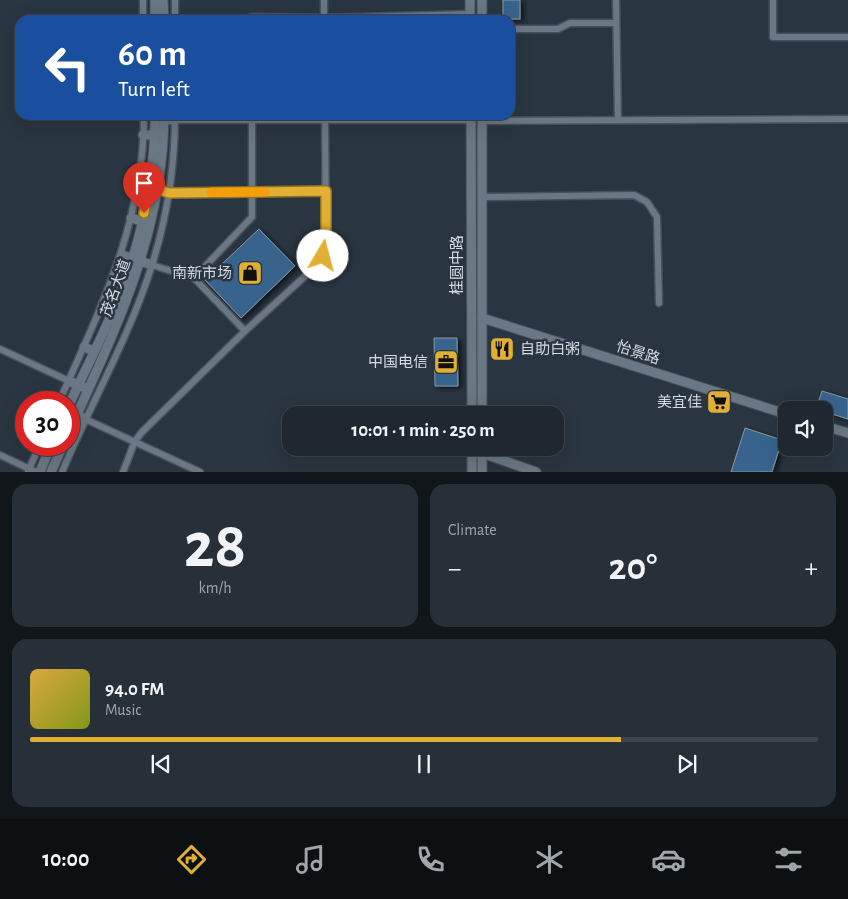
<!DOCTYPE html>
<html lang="en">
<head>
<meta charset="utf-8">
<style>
	body { margin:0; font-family:"Alegreya Sans","Noto Sans SC",sans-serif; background:#273038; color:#f1f3f6; height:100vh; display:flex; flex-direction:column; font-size:19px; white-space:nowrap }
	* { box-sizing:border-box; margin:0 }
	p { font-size:16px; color:#a1a6ab }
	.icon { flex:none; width:28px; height:28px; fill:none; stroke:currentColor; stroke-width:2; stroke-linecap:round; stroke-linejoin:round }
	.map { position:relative; height:472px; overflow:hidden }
	.drawer { display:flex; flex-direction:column; gap:12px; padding:12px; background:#11161a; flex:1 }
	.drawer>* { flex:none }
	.hud { position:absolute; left:15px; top:15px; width:500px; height:105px; border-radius:15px; box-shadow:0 5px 20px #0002,0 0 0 1px #3c444c; background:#1a4fa0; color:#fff; overflow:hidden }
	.controls { position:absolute; left:778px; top:401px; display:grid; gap:10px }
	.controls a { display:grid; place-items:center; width:55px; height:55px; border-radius:10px; background:#1f2830; box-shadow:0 5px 20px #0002,0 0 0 1px #3c444c; font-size:25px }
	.speed { position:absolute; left:15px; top:391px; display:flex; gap:10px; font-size:25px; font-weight:700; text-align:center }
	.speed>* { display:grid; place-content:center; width:65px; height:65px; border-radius:50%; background:#1f2830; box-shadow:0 5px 20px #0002,0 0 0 1px #3c444c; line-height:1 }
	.speed .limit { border:8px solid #d22; background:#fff; color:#111 }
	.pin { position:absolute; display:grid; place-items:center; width:42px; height:42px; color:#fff; margin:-51px -21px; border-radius:50% 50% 50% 0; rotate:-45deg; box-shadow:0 0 5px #0007 }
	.pin .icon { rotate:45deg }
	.me { position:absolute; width:55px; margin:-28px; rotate:8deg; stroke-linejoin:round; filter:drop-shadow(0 0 4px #0008) }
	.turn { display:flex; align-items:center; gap:18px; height:105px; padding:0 20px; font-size:22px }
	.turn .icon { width:65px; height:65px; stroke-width:2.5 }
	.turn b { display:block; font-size:35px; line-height:42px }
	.big { font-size:38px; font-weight:700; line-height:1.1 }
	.drawer .tile { flex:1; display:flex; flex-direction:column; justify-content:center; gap:8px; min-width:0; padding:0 18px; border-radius:15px; background:#273038 }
	.drawer .dial { align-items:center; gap:0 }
	.dial b { font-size:65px; line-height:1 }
	.song { display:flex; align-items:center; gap:15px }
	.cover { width:60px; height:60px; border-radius:8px; background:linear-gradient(135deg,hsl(40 70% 55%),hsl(70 70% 35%)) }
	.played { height:5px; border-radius:2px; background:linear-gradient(90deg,#e1af34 75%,#3c444c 75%) }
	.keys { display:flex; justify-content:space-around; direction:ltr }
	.heat { display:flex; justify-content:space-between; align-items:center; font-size:28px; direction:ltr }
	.drawer .tiles { flex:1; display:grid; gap:12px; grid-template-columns:1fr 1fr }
	.tile:last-child { grid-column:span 2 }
	.trip { position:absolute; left:282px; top:406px; width:282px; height:50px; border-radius:15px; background:#1f2830; box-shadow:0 5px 20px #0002,0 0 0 1px #3c444c; font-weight:700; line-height:50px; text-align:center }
	.dock { display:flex; height:80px; justify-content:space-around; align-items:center; background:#0c1013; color:#a1a6ab }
	.dock .icon { width:35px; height:35px }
	.dock .selected { color:#e1af34 }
	.dock b { font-size:22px; color:#f1f3f6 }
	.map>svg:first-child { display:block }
</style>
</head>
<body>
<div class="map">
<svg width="848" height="472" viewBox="0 0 848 472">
	<defs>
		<filter id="shadow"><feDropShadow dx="3.5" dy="2" stdDeviation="2.5" flood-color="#0009"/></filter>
	</defs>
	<rect width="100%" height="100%" fill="#293540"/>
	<g fill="#39648c" stroke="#8997a5" filter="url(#shadow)">
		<rect x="503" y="0" width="17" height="19"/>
		<polygon points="259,229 295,266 241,318 205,280"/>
		<polygon points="434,338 457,338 458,386 435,386"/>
		<polygon points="822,391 848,399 848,419 816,409"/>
		<polygon points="745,428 782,440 772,472 731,472"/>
	</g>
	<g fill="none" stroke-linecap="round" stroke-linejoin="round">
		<defs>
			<g id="minor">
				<polyline points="143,0 143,20"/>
				<polyline points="175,0 175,20"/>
				<polyline points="324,0 324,20"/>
				<polyline points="616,0 618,120"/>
				<polyline points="773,0 773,37 848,37"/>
				<polyline points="239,20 254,17 324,18 470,14"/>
				<polyline points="510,29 558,29 570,23 616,23"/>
				<polyline points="175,120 471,120"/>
				<polyline points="482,121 848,119"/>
				<polyline points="169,193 326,191"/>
				<polyline points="482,197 634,195 647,202 657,217 659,303"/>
				<polyline points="152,265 194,278 245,331"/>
				<polyline points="194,278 252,217 252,121"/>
				<polyline points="0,349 69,381"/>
				<path d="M59,402C101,308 144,221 144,115"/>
				<polyline points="85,419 200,472"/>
				<polyline points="0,455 36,472"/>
				<polyline points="28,471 40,445"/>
				<path d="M62,472C91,403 130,336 152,265C167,217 175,166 175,115"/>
				<polyline points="123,472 135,441 142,432 245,331 313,269 323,256 326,245 325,115"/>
			</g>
			<g id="tertiary">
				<polyline points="482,318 786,414"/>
				<polyline points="824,426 848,433"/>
				<polyline points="482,453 536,472"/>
			</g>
			<g id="secondary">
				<polyline points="155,0 155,20"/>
				<polyline points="163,0 164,20"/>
				<polyline points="470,0 470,20"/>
				<polyline points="482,0 482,20"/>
				<polyline points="471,115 472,415"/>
				<polyline points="158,119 175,120"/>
				<polyline points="143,135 154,135"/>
				<polyline points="139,182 169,193"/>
				<polyline points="131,218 148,223"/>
				<polyline points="122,255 152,265"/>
				<polyline points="106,298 116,303"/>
				<polyline points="84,347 93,351"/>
				<polyline points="69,381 83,387"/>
				<path d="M69,405C86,368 105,332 120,294C142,238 155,175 155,115"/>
				<polyline points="69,411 85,419"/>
				<polyline points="482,415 482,115"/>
				<path d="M69,432C117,326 163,234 164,115"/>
				<polyline points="472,448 472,472"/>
				<polyline points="40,472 51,445"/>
				<polyline points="51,472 63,445"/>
				<polyline points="482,472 482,448"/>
			</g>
		</defs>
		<use href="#minor" stroke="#48515b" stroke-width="9"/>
		<use href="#tertiary" stroke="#48515b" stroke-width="11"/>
		<use href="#secondary" stroke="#48515b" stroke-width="11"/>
		<use href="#minor" stroke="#6a7784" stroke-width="6"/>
		<use href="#tertiary" stroke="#6a7784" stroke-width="9"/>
		<use href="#secondary" stroke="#6a7784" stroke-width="9"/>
	</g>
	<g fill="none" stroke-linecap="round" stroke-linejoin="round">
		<defs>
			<polyline id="route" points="144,213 149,186 169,193 326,191 326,245 323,256"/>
		</defs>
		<use href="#route" stroke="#927222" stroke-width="12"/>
		<use href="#route" stroke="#e1af34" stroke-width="9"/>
		<polyline stroke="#f59e0b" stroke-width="9" points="211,192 265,192"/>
	</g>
	<defs>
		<symbol id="shop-square" viewBox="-11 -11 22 22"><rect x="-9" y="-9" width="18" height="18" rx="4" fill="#e1af34" stroke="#293540"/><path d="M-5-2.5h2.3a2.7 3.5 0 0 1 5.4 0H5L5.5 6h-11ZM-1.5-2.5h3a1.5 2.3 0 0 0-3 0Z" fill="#111"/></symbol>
		<symbol id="restaurant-square" viewBox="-11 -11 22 22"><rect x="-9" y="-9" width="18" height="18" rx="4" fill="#e1af34" stroke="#293540"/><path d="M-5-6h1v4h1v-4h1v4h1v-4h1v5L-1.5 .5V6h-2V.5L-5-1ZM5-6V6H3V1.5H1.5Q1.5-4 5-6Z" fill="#111"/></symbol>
		<symbol id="office-square" viewBox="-11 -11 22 22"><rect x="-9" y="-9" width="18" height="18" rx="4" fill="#e1af34" stroke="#293540"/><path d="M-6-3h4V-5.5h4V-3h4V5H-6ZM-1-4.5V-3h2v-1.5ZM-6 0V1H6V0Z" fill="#111"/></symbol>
		<symbol id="supermarket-square" viewBox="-11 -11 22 22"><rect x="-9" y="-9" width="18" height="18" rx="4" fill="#e1af34" stroke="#293540"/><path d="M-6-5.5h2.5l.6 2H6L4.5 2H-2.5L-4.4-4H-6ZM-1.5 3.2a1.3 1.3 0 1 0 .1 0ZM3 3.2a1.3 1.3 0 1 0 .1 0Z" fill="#111"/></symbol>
	</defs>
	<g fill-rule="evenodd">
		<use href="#shop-square" x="236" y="259" width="28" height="28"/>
		<use href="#restaurant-square" x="488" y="335" width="28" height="28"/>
		<use href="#office-square" x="432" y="348" width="28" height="28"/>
		<use href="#supermarket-square" x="705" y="388" width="28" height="28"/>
	</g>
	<g text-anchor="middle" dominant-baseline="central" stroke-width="5" stroke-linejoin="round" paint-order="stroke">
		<g font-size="15" fill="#d3dbe2" stroke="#293540">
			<text transform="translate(457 265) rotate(-90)">桂圆中路</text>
			<text transform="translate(116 288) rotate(-70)">茂名大道</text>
			<text transform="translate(638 353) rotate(18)">怡景路</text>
		</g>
		<g font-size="15" fill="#d3dbe2" stroke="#293540" text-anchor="end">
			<text x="232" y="273">南新市场</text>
			<text x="520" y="349" text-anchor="start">自助白粥</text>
			<text x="428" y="362">中国电信</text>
			<text x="702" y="402">美宜佳</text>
		</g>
	</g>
</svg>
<div class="controls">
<a><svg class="icon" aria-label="sound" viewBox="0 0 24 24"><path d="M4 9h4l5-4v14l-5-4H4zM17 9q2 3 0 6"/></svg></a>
</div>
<div class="speed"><div class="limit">30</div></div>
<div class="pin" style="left:144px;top:213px;background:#d93025"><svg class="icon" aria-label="arrive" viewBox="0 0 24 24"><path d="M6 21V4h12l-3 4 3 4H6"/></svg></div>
<svg class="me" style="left:323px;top:256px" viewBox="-20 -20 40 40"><circle r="19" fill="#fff"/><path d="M0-13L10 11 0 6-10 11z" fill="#e1af34"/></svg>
<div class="trip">10:01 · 1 min · 250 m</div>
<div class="hud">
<div class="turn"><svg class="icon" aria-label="left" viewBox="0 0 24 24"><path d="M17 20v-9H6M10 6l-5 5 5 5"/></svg><div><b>60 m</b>Turn left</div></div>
</div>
</div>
<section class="drawer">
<div class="tiles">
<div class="tile dial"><b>28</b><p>km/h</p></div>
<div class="tile"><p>Climate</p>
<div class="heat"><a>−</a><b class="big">20°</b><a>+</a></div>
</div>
<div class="tile">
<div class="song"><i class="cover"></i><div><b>94.0 FM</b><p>Music</p></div></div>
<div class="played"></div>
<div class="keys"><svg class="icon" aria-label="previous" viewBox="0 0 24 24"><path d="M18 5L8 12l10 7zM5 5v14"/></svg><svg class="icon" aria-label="pause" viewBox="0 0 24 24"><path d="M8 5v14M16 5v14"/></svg><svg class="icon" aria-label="next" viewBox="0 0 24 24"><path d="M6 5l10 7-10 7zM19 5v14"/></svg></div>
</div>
</div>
</section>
<nav class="dock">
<b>10:00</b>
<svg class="icon selected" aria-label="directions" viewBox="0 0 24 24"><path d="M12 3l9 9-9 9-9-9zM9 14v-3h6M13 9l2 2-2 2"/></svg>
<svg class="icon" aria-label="music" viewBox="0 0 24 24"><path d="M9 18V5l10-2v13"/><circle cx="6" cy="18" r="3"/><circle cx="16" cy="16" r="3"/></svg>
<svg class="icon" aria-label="phone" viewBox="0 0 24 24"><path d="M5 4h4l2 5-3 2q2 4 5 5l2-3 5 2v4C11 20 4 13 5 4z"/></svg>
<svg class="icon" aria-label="climate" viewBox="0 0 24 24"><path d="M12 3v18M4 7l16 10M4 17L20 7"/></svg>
<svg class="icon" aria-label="car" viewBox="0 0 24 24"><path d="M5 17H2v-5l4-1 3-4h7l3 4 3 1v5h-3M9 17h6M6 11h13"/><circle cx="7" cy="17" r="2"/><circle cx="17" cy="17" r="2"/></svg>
<svg class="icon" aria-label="filters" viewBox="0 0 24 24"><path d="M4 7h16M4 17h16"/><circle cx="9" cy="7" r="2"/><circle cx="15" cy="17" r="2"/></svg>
</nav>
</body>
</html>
